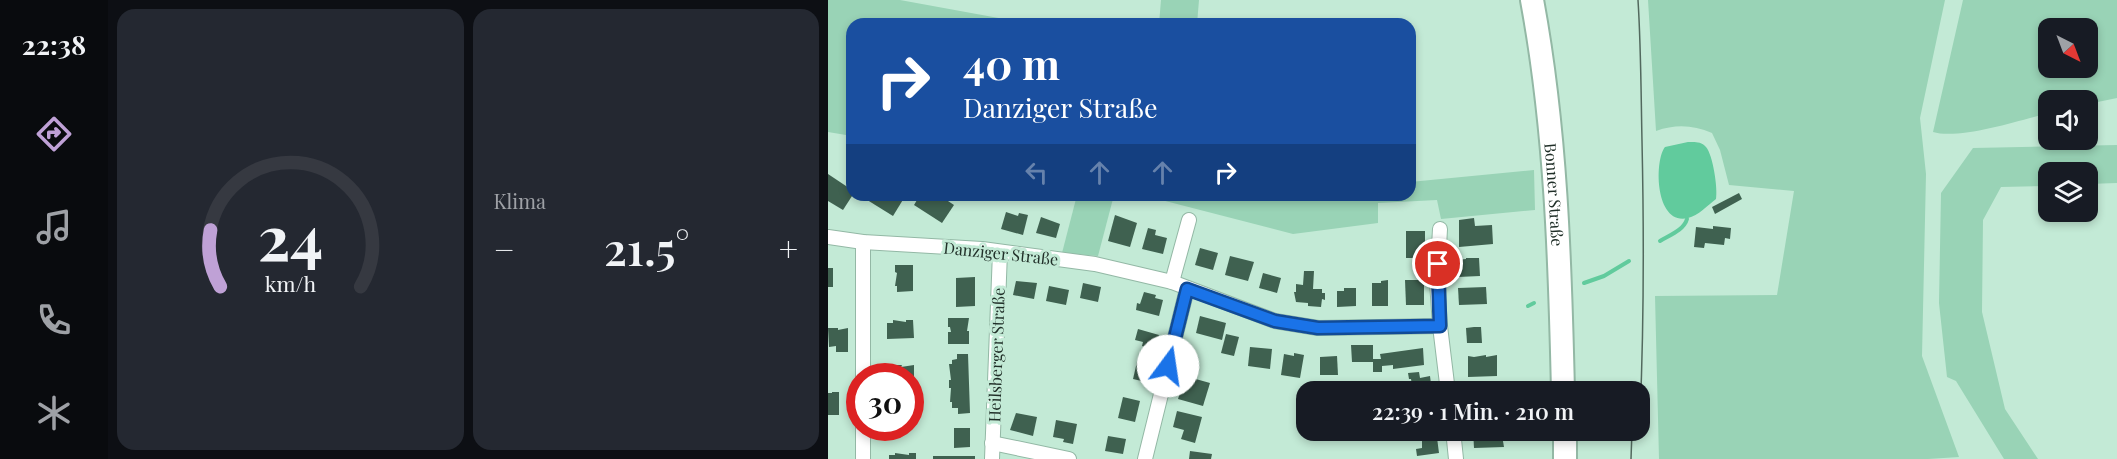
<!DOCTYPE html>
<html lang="de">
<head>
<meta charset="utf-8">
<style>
	body { margin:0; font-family:"Playfair Display",serif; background:#242831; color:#f1f3f6; height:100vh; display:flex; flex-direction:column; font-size:22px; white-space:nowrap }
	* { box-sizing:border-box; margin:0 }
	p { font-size:20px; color:#9ea1a6 }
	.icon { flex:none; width:33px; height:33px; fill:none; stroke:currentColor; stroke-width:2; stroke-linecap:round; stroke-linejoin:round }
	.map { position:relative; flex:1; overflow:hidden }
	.sheet { display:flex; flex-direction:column; gap:9px; padding:9px; background:#0d0f14; width:720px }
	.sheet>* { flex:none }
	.banner { position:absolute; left:18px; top:18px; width:570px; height:183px; border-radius:18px; box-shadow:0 3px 9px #0003; background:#1a4fa0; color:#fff; overflow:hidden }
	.needle { width:39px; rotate:138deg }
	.fabs { position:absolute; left:1210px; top:18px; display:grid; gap:12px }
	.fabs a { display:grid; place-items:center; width:60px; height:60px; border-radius:12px; background:#171b24; box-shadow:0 3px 9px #0003; font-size:30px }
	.speed { position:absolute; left:18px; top:363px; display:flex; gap:12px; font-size:30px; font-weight:700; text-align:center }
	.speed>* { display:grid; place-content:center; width:78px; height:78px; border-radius:50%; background:#171b24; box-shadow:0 3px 9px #0003; line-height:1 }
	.speed .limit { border:9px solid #d22; background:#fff; color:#111 }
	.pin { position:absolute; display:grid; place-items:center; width:51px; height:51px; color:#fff; margin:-26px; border:3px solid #fff; border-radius:50%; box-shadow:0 2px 6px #0007 }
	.me { position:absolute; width:66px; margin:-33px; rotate:14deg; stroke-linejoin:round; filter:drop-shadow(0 0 4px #0008) }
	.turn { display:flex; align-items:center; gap:21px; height:126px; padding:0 18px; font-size:27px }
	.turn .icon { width:78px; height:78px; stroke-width:2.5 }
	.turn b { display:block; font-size:42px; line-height:51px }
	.lanes { display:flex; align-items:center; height:57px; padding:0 18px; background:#0003; justify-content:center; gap:30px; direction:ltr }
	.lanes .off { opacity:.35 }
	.big { font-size:45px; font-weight:600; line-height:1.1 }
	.sheet .card { flex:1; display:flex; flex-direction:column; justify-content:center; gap:9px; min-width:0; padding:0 21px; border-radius:18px; background:#242831 }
	.sheet .dial { align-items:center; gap:0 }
	.dial svg { height:156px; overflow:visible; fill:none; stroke:#363941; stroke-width:7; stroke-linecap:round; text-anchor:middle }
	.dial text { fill:#f1f3f6; stroke:none }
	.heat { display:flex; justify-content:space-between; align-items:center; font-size:33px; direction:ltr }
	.sheet .tiles { flex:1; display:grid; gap:9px; grid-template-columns:repeat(2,1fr) }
	.trip { position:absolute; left:468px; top:381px; width:354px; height:60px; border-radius:18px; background:#171b24; box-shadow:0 3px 9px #0003; font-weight:600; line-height:60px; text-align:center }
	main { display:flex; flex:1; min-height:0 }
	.tabs { display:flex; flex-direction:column; width:108px; justify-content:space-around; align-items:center; background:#090b0e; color:#9ea1a6 }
	.tabs .icon { width:42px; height:42px }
	.tabs .selected { color:#bfa1d6 }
	.tabs b { font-size:27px; color:#f1f3f6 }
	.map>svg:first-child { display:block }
</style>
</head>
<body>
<main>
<nav class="tabs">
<b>22:38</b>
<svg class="icon selected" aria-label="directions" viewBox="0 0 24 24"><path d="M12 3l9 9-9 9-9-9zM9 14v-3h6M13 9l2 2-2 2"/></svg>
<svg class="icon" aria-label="music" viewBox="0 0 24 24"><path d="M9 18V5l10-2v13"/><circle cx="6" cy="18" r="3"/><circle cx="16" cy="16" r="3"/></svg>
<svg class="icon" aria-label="phone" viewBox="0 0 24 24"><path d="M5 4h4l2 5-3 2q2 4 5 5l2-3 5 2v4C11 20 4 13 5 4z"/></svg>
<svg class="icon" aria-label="climate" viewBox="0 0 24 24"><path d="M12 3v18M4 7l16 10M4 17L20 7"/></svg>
</nav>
<section class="sheet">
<div class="tiles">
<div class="card dial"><svg viewBox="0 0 100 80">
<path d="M14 69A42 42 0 1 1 86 69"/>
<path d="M14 69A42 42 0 0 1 9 40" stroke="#bfa1d6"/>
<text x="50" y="56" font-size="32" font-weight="700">24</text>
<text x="50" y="72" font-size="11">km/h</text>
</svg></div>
<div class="card"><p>Klima</p>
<div class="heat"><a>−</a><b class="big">21.5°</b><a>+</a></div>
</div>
</div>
</section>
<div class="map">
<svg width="1289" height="459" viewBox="0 0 1289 459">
	<rect width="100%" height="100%" fill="#c3ead6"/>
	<g fill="#99d3b6" fill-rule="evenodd">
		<polygon points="0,0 72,0 176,19 221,24 24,24 24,136 0,132"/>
		<polygon points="333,0 371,0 369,24 331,24"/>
		<path d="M820,0H1117L1092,118L1098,174L1094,356L1131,457L1100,459H831L827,296L949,295L966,191L901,185L892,150L884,133C865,125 848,124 828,131Z"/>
		<path d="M1135,0H1289V98L1260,104V100H1221V113C1192,120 1131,140 1105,132ZM1260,28V68H1221V28Z"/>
		<polygon points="1289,145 1289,183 1260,184 1260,172 1221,172 1221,186 1173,187 1155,220 1154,312 1177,409 1210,459 1176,459 1128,381 1119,377 1111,303 1113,193 1145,148"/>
		<polygon points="706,170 707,210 613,219 609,200 550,203 550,223 465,234 314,195 582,195 582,182"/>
		<polygon points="249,195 286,195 270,256 234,253"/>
	</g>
	<path fill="#61cb9d" d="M860,142C866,142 873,141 878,147C885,155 890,189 888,199C880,205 870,216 860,218C827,226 826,161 837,147Z"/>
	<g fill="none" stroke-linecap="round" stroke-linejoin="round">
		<g stroke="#61cb9d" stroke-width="4">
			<path d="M832,241C842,235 856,230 859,219"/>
			<polyline points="756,283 776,276 801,261"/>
			<polyline points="700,306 706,303"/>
		</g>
	</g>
	<g fill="#3f6150">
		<polygon points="0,174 24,190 24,196 15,210 0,201"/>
		<polygon points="911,193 914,199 887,214 884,207"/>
		<polygon points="38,195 72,195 76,198 65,216 36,198"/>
		<polygon points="92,195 111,195 126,205 114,223 86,205"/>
		<polygon points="178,212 190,216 191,213 200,215 195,235 173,229"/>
		<polygon points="287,215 309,223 302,247 280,241"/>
		<polygon points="213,217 232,224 228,238 208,233"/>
		<polygon points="646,218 647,226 664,225 665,244 631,247 631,220"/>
		<polygon points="885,226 903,228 902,239 897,238 896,245 877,243 876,248 866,247 868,227 885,229"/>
		<polygon points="320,228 328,230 327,235 339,238 335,254 314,249"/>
		<rect x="578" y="231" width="19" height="27"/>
		<polygon points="372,248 390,253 385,270 367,265"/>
		<polygon points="402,256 426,262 420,281 397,275"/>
		<polygon points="638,258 651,258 652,276 630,277 629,260 638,259"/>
		<polygon points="67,265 85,265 85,291 69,292 69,286 67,286 69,273 67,272"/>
		<rect x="0" y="268" width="5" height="19"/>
		<polygon points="476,271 486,271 485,289 494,289 494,293 497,293 497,300 494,299 493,307 480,306 480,303 468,302 466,292 468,292 468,284 475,285"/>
		<polygon points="435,273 453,278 449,293 431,288"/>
		<polygon points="147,277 147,306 128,307 128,278"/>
		<polygon points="560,280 560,306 544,306 544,283 553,283 553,281"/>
		<polygon points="577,280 596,280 596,305 578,305"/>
		<polygon points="188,281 209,283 206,299 185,295"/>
		<polygon points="255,283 273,287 270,302 252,298"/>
		<polygon points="221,286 241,290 238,305 218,301"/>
		<polygon points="658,287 659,304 631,305 630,288"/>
		<polygon points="516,288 528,288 528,306 509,307 509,291 516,291"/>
		<polygon points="316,292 328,295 327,298 335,300 331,316 308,310 309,303 312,304"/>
		<polygon points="372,316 398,323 394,340 368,333"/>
		<polygon points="120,318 141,318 139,331 141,331 141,344 120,344 120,332 123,332 122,327 120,327"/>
		<polygon points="65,320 78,322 78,320 85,320 86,338 59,339 59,323 65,323"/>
		<polygon points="646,327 653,327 654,343 639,343 638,328"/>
		<polygon points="0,328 10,328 10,330 20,328 20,352 8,352 8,346 1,347"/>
		<polygon points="310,329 331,335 327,350 314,346 315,342 307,340"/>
		<polygon points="398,334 411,337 406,356 393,353"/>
		<polygon points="523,345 545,345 545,359 553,359 552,354 595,348 596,365 565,369 565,365 554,366 554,372 545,372 545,362 524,362"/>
		<polygon points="422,347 444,349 442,369 420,366"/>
		<polygon points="466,353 476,355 472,378 453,375 456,354 466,356"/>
		<polygon points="129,354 140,354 142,413 130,414 130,408 124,408 124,402 122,402 123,388 121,388 121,380 123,380 121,364 124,364 124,360 129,359"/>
		<polygon points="658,355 658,357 669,355 669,376 640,377 640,356 646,357"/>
		<polygon points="509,356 510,375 492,375 492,357"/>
		<polygon points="309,362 322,365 318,382 305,379"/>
		<polygon points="66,365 74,365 73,367 86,365 86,383 82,383 82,376 60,376 60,367 66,367"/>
		<polygon points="591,372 592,378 602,376 604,392 585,392 583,379 581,379 580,373"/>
		<polygon points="357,376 382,383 375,406 350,399"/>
		<polygon points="4,392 11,392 11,415 0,415 0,393 4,393"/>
		<polygon points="295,397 312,401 307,422 290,418"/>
		<polygon points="349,411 374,417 367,443 353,439 356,430 345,427"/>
		<polygon points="188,413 209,417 205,436 182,430"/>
		<polygon points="228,420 249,424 245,444 235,442 236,439 225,437"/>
		<polygon points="126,428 142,428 142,447 126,448"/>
		<polygon points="594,430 608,430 611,453 589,456 588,449 594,448"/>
		<polygon points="645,430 673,430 676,447 646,448"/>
		<polygon points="280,436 298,439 295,454 277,451"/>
		<polygon points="362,451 384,454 383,459 361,459"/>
		<polygon points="67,453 81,455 81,453 88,453 88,459 61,459 61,455 67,455"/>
		<rect x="105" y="456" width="42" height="3"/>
	</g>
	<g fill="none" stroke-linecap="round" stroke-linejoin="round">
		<defs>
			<g id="street">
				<polyline points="612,229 609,282 612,326 620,392"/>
				<polyline points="0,237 35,242 154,249 267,264 344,282 447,321 490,328 612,326"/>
				<polyline points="35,242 35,376"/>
				<polyline points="344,282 361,220"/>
				<polyline points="625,430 628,459"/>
				<polyline points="164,443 241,459"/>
				<polyline points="35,459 35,428"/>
				<polyline points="164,459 172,252"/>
				<polyline points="317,459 359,289"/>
			</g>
			<g id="primary">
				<path id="s1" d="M704,0C728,129 732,260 735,392"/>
				<polyline points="737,430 737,459"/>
			</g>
		</defs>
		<use href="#street" stroke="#93b8a5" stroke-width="16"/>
		<use href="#primary" stroke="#93b8a5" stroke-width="26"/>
		<use href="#street" stroke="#fff" stroke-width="14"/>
		<use href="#primary" stroke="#fff" stroke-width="22"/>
		<g stroke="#52695e" stroke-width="1.5">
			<path d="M810,0C813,47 813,94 814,141C816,233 816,324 812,415"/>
			<polyline points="803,459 804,430"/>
		</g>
	</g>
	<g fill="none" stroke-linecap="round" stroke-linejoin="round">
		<defs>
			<polyline id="route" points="340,366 359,289 447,321 490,328 612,326 610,264"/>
		</defs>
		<use href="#route" stroke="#114b97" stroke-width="15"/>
		<use href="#route" stroke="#1a73e8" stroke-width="10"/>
	</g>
	<g text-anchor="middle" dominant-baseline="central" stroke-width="6" stroke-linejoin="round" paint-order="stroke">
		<g font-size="16" fill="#202f28" stroke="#c3ead6">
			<text stroke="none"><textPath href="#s1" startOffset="196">Bonner Straße</textPath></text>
			<text transform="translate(173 253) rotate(6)">Danziger Straße</text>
			<text transform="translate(168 355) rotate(-88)">Heilsberger Straße</text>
		</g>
	</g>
</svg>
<div class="fabs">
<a><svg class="needle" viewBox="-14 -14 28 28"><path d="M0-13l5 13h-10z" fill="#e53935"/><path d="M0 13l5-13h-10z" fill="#9ea1a6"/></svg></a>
<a><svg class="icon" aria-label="sound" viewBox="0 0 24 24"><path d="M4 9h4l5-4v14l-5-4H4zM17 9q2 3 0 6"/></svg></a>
<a><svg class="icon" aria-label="layers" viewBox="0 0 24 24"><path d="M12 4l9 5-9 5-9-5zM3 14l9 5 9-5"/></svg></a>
</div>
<div class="speed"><div class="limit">30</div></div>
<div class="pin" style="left:610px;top:264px;background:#d93025"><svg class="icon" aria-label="arrive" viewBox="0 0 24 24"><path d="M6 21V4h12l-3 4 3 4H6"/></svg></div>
<svg class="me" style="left:340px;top:366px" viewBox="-20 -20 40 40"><circle r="19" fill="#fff"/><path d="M0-13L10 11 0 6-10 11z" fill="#1a73e8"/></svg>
<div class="trip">22:39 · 1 Min. · 210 m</div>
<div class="banner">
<div class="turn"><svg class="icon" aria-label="right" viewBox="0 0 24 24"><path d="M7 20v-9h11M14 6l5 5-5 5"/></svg><div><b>40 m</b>Danziger Straße</div></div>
<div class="lanes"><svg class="icon off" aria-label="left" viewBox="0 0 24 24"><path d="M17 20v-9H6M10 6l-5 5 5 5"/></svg><svg class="icon off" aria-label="ahead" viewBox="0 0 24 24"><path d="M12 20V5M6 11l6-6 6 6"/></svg><svg class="icon off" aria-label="ahead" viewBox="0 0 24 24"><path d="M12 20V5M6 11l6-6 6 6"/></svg><svg class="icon" aria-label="right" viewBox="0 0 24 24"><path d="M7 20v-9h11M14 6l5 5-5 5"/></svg></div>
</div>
</div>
</main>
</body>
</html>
